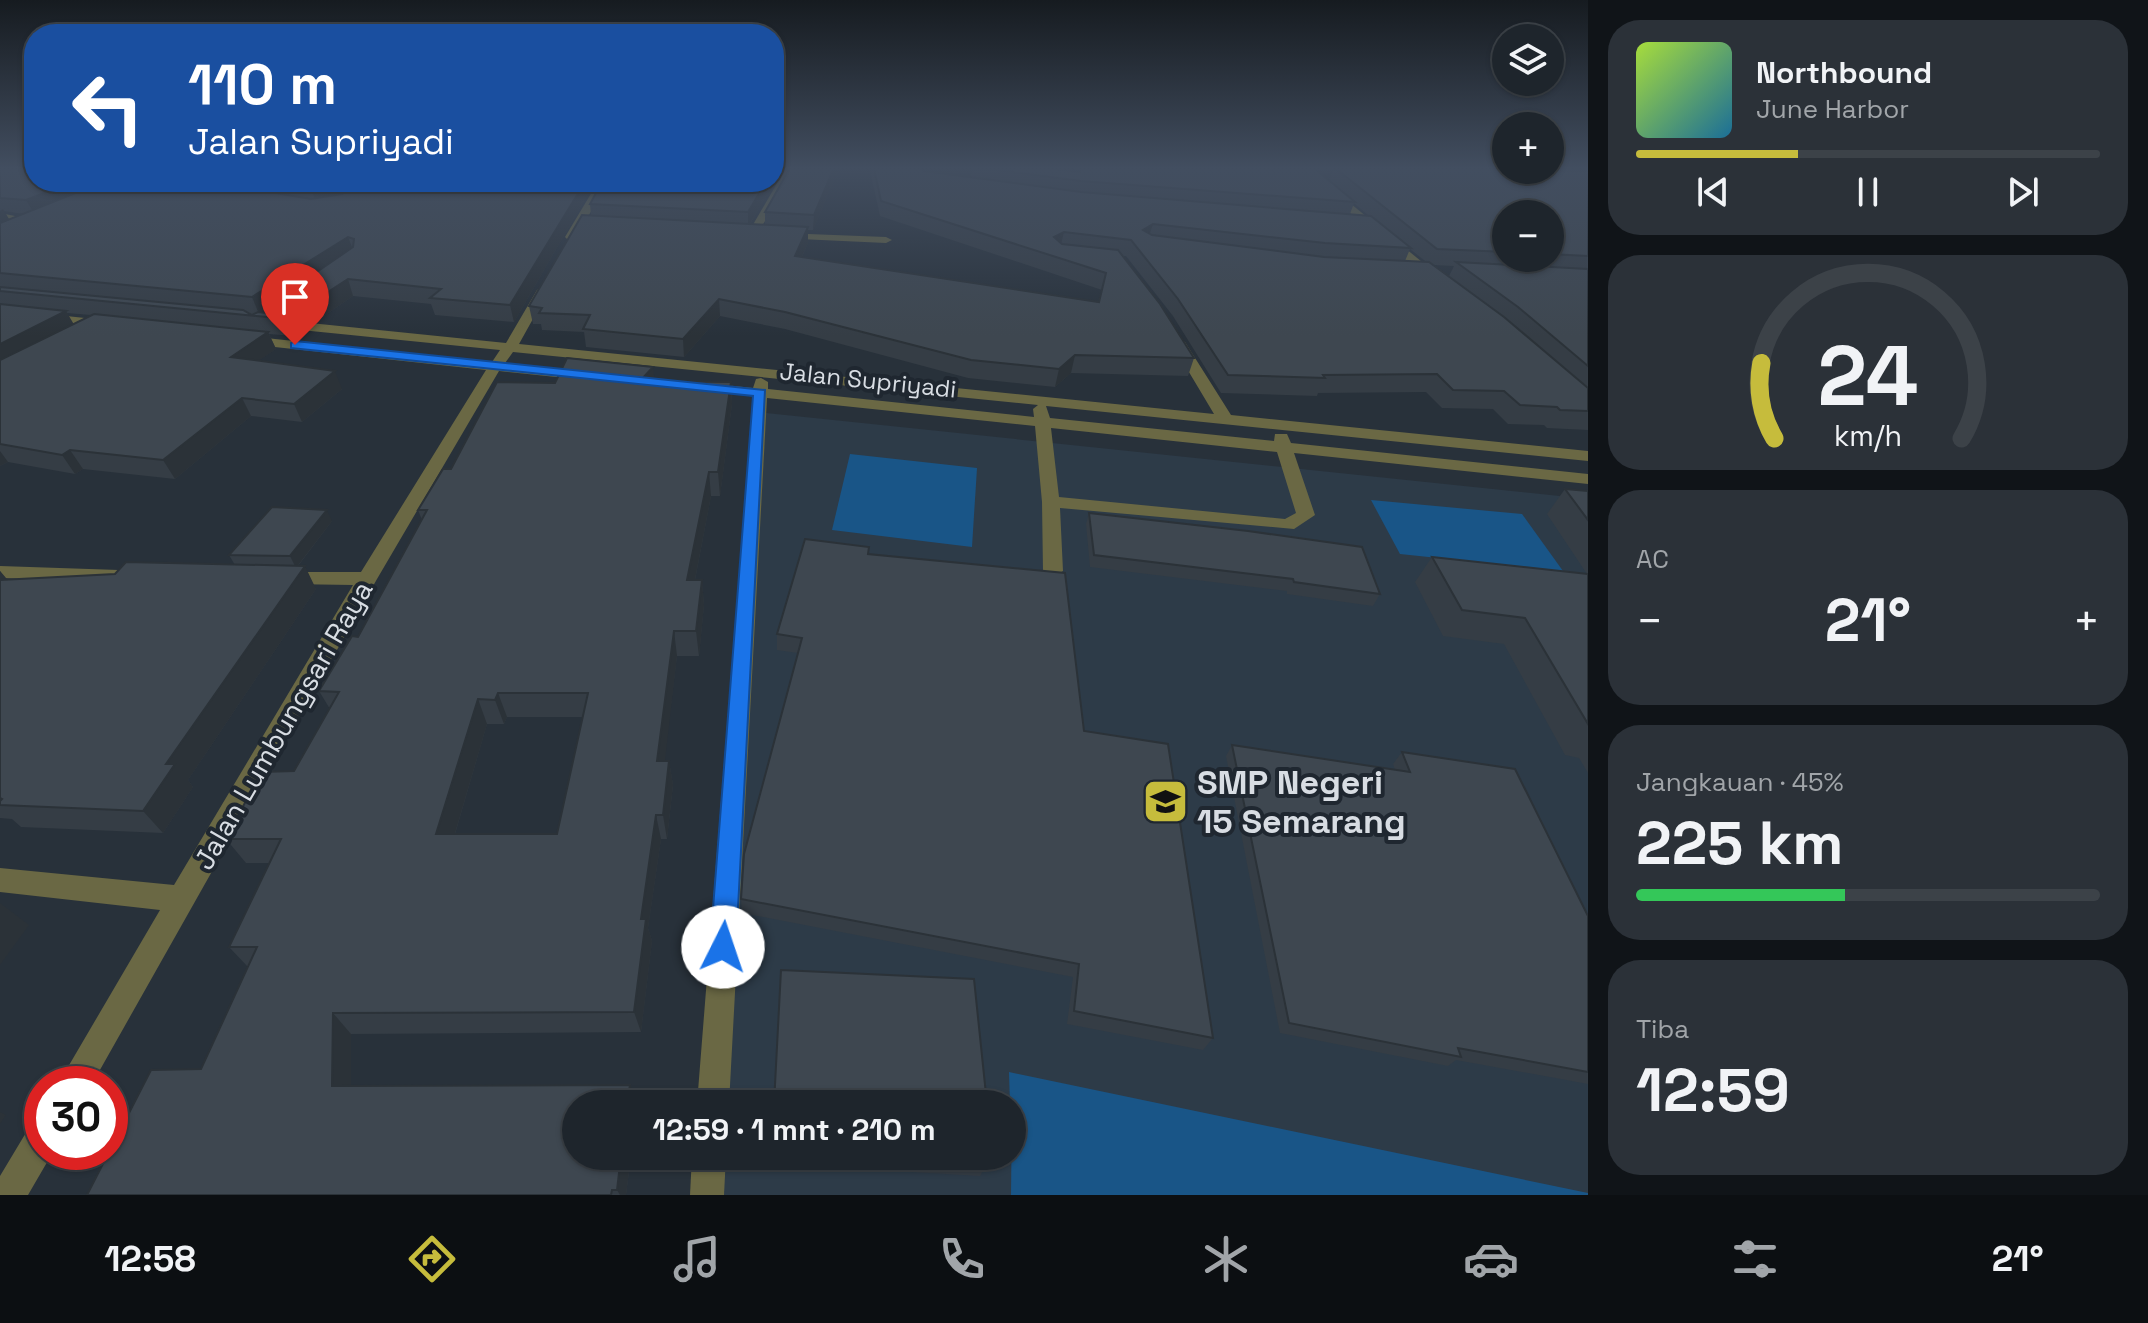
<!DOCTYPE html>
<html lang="id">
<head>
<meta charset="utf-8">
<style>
	body { margin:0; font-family:"Space Grotesk",sans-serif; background:#2b3138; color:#f1f3f6; height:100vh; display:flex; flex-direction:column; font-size:30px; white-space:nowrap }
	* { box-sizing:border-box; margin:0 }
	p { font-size:26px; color:#a1a5a9 }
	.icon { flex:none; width:44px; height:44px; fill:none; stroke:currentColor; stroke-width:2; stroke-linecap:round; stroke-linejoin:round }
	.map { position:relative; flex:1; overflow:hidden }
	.sheet { display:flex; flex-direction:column; gap:20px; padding:20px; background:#101418; width:560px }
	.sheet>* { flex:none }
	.hud { position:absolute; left:24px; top:24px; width:760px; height:168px; border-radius:32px; box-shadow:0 2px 6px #0004,0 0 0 2px #3c4248; background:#1a4fa0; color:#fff; overflow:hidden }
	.buttons { position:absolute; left:1492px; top:24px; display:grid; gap:16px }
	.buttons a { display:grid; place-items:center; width:72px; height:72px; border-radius:50%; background:#1e252c; box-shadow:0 2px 6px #0004,0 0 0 2px #3c4248; font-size:40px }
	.speed { position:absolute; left:24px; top:1066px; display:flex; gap:16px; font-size:40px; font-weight:700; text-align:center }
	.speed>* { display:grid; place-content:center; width:104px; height:104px; border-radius:50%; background:#1e252c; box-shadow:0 2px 6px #0004,0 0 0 2px #3c4248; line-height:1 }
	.speed .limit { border:12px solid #d22; background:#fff; color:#111 }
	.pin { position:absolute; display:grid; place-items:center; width:68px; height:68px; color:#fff; margin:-82px -34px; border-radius:50% 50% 50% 0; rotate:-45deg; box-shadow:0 0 8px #0007 }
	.pin .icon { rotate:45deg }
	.me { position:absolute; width:88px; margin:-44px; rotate:4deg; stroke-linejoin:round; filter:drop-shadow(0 0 6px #0008) }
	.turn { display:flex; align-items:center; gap:28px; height:168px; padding:0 32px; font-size:36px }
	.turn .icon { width:104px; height:104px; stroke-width:2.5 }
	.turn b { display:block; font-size:56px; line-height:68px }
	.big { font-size:60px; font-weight:800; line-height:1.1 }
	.sheet .card { flex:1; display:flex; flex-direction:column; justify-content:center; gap:12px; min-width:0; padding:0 28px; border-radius:32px; background:#2b3138 }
	.sheet .dial { align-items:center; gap:0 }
	.dial svg { height:208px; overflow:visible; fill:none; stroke:#3c4248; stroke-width:7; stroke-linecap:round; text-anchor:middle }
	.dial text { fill:#f1f3f6; stroke:none }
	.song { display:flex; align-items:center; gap:24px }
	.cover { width:96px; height:96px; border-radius:12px; background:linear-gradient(135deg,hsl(80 70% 55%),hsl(200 70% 35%)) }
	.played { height:8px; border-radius:4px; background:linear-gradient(90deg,#c6bc3c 35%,#3c4248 35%) }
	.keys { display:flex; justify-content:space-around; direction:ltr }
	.heat { display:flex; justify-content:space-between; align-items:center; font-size:44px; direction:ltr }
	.charge { height:12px; border-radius:6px; background:linear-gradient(90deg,#34c759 45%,#3c4248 0) }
	.trip { position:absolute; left:562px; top:1090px; width:464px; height:80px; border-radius:40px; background:#1e252c; box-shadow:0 2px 6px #0004,0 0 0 2px #3c4248; font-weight:800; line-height:80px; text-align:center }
	.menu { display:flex; height:128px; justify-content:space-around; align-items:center; background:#0c0f12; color:#a1a5a9 }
	.menu .icon { width:56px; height:56px }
	.menu .active { color:#c6bc3c }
	.menu b { font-size:36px; color:#f1f3f6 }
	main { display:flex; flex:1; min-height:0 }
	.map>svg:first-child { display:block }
</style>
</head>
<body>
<main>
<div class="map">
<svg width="1588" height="1195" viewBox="0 0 1588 1195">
	<rect width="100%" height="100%" fill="#28313a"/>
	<polygon fill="#2d3b48" points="766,413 1588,499 1588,1195 721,1195 723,1156 1012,1156 1012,1104 726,1104"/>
	<g fill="#195587">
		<polygon points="850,454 977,468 972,547 832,530"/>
		<polygon points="1371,500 1522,514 1563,571 1400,554"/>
		<polygon points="1009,1072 1588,1193 1588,1195 1011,1195 1012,1104 1010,1104"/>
	</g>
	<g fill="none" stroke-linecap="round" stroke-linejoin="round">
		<g fill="#6a6844" fill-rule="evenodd">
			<polygon points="786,168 795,168 757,235 748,237 747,235"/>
			<polygon points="1297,168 1307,168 1438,275 1438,281 1430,281"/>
			<polygon points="598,182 608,182 575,239 567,239 565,237"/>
			<polygon points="0,213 40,221 35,224 0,219"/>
			<polygon points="782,233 886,237 892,240 886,243 778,238 777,236"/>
			<path d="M543,286L549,290L519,344L1214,414L1171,342L1178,338L1185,342L1231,415L1588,451V461L1046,406L1050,418L1274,441L1275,434H1287L1291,443L1588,474V484L1294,453L1315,515L1294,529L1060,508L1063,571L1053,577L1043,571L1042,502L1035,426L767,398L729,1104H697L753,396L705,391L698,387L705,383L753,388L756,379L761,378L768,382V389L1034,417L1033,409L1038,405L513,352L505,363L585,372L592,376L585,380L499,371L377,579L92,1084H58L160,910L0,892V868L174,885L353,585L287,584L277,578L287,572H361L486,370L247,344L240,340L247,336L492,362L500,350L271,327L264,323L271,319L506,343L537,290ZM1051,428L1277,452L1296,513L1285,519L1059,497Z"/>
			<polygon points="0,309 104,320 111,324 104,328 0,317"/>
			<polygon points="0,566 119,570 129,576 119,582 0,578"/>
			<polygon points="42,1121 42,1152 53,1152 28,1195 0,1195 0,1176 30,1126"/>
			<polygon points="692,1156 726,1156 724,1195 690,1195"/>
		</g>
	</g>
	<g fill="#353d45" fill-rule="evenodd">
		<path d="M0,168L34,182H588L589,192L514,322L435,315L431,304L353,296L318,320L294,318L300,333L294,336L269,334L276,349L259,360L342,389L302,422L251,416L175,479L83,469L75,474L8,462L0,466ZM4,211L24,214L9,220ZM277,302L282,315L261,312ZM67,313L91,315L73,324Z"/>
		<path d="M774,168H782L750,224L765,225V212L839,168L813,230H808V243L802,257L1099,302L1102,290L880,216L871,175L872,168H924V171L971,177L972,168H1049L1076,171V168H1506L1550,170V168H1588V430L1547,428L1544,425L1508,424L1493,409L1442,408L1426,392L1318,393L1317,396L1221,393L1173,316L1126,256H1123L1194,358L1188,376L1071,373L1055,387L968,378L785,329L720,316L684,357L586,347L584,332L542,330L541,324H533L529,306L591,215L590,204ZM1333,170L1329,180L1317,171ZM1354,203L1369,216L1350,214ZM1506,214H1550V258H1506ZM1410,249L1425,261H1405ZM1434,265L1454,266L1449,276Z"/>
		<path d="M655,381L731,382L732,404L720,496H711L695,580H702L704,605L699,656H677L664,761H669L673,785L667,839H661L648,928L652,941L641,1032L351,1034V1086L576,1156H631L626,1195H87L201,1069L248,967L229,947L269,863H246L226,839L294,771L330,709L319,691L358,637L422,520L418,510L451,469L555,383ZM507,717H583L557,834H455L487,724H504Z"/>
		<polygon points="1565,489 1588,491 1588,773 1579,758 1565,755 1504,644 1443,636 1415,582 1432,557 1587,574 1547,514"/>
		<polygon points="1089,513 1380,594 1373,606 1287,594 1287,591 1090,567 1086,524"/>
		<polygon points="332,521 298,566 316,589 188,780 193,787 163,833 21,827 12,819 0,818 0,571 7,580 115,574 235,565 229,555"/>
		<polygon points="868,554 1084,731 1213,1038 1203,1050 1067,1024 1073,977 742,913 741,899 798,653 777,650 777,634"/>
		<polygon points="1232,745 1395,770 1393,764 1402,752 1588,916 1588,1084 1456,1060 1448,1066 1280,1033 1226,756"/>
		<polygon points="773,1156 991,1156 980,1176 773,1164"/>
	</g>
	<g fill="#2b3238">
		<polygon points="774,168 782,168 748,227 748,212 766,182 774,182"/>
		<polygon points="834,168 839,168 813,230 814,215"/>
		<polygon points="73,182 115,182 35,215 26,200"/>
		<polygon points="328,182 373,182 316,202 311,188"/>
		<polygon points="585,182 588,182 589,192 514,322 510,305"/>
		<polygon points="3,209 12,224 0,229 0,211"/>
		<polygon points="1153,224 1148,239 1143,230"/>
		<polygon points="808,227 808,243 795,272 795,256"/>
		<polygon points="1064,232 1060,248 1054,237"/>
		<polygon points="348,237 354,252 276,300 277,302 259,314 252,297"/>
		<polygon points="348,279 353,296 318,320 311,303"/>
		<polygon points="719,299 720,316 684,357 683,339"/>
		<polygon points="66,311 76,328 0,368 0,344"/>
		<polygon points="293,316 300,333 294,336 287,319"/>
		<polygon points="268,332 276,349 239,374 231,357"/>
		<polygon points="1075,355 1071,373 1055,387 1059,369"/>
		<polygon points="653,367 656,389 640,381"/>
		<polygon points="335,371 342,389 302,422 294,404"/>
		<polygon points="731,382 732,404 720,496 718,472"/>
		<polygon points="242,398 251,416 175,479 163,460"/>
		<polygon points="70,450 83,469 75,474 62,455"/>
		<polygon points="0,451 8,462 0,466"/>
		<polygon points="709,472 711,496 690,605 687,580"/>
		<polygon points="327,510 332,521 296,568 290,556"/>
		<polygon points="305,566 316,589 188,780 193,787 163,833 143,811 166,764"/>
		<polygon points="0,571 18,592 0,595"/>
		<polygon points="702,580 704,605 699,656 696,631"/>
		<polygon points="674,631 677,656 662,786 657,761"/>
		<polygon points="498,693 507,717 504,724 495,700"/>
		<polygon points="478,699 487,724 448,857 436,834"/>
		<polygon points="669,761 673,785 667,839 663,815"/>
		<polygon points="656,815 661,839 648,928 652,941 641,1032 634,1012 641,919"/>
		<polygon points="0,903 29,925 0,965"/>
		<polygon points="333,1013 351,1034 351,1104 332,1086"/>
		<polygon points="630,1085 637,1104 627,1104"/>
		<polygon points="0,1112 6,1115 0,1124"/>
		<polygon points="621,1156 631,1156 626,1195 620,1195 617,1190"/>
	</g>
	<g fill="#3e4750" stroke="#2b3238" stroke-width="2" fill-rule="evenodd">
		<polygon points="0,168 34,168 34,182 73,182 26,200 0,198"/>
		<polygon points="790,168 834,168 814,215 765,212"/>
		<polygon points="874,168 922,168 924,171 1081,192 1371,216 1411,248 1325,243 1153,224 1143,230 1152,235 1324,257 1429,262 1504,317 1588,388 1588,411 1560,410 1557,407 1520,405 1504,391 1453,390 1437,374 1323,375 1325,378 1228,375 1178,299 1131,240 1064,232 1054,237 1062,244 1118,250 1160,304 1194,358 1075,355 1059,369 971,360 785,312 719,299 683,339 583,329 590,315 539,313 542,308 529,306 582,215 808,227 795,256 1099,302 1106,273 881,201"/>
		<polygon points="982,168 1049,168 1080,172 1080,168 1314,168 1355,202 1081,181"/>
		<polygon points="1335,168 1506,168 1506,170 1588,171 1588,256 1550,254 1550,214 1506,214 1506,252 1437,249"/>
		<polygon points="103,182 210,182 311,199 342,194 365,182 585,182 510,305 430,298 441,289 348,279 311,303 276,300 353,247 354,239 348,237 252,297 0,273 0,223"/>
		<polygon points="275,182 328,182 311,188"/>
		<polygon points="602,182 766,182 748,212 590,204"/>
		<polygon points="1456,262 1588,269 1588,366 1518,307"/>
		<polygon points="0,287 243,310 252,315 258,312 293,316 287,319 0,291"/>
		<polygon points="0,304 66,311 0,344"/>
		<polygon points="94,314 268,332 231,357 335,371 294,404 242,398 163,460 70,450 62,455 0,444 0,360"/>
		<path d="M567,358L653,367L640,381L731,382L718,472H709L687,580H702L696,631H674L657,761H669L663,815H656L641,919H646L634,1012L333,1013L332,1086L630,1085L627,1104H576V1156H621L617,1190H612L611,1195H87L151,1070L201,1069L257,947H229L281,839H226L261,772L294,771L339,692L319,691L352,636L358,637L427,510H418L443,469H451L497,382L555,383ZM498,693H588L557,834H436L478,699L495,700Z"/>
		<polygon points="1565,489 1588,491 1588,520"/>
		<polygon points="272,507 327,510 290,556 229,555"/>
		<polygon points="1089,513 1248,531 1362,547 1380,594 1294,582 1293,579 1094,555"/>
		<polygon points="805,539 869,547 868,554 1065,573 1084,731 1168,744 1213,1038 1074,1011 1079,964 741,899 744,854 802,638 777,634"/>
		<polygon points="1432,557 1588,574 1588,724 1525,618 1462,610"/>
		<polygon points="126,562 305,566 166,764 175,764 143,811 0,805 0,801 2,799 0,798 0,580 115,574"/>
		<polygon points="1232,745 1410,772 1402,752 1515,769 1588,916 1588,1072 1458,1048 1461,1057 1289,1023"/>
		<polygon points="781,970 974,979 987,1104 774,1104"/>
	</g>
	<linearGradient id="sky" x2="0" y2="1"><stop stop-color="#161b20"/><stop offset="0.5" stop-color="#424e60"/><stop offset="1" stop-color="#424e60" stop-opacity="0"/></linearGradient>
	<rect width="1588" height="336" fill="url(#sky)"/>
	<polygon fill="#1a73e8" stroke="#114b97" stroke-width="2" points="295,341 765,390 736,947 732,956 723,960 714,956 710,947 753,396 291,348 291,343"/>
	<defs>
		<symbol id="school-square" viewBox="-11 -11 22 22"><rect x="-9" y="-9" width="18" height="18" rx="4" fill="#c6bc3c" stroke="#1f2730"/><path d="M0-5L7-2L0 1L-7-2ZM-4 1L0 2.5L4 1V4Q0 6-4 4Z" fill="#111"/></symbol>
	</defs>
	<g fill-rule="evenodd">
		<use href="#school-square" x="1140" y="776" width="51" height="51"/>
	</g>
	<g text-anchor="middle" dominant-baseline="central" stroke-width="8" stroke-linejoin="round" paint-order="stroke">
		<g font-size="24" fill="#d8dde3" stroke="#1f2730">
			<text transform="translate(868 380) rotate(6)">Jalan Supriyadi</text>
		</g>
		<g font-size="28" fill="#d8dde3" stroke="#1f2730">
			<text transform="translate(283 725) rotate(-60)">Jalan Lumbungsari Raya</text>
		</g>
		<g font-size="34" font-weight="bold" fill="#d8dde3" stroke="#1f2730" text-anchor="start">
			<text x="1197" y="782">SMP Negeri<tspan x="1197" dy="39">15 Semarang</tspan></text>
		</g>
	</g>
</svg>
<div class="buttons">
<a><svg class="icon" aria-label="layers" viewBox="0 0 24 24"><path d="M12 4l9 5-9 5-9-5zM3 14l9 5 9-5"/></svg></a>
<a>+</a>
<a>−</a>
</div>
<div class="speed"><div class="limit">30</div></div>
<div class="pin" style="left:295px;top:345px;background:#d93025"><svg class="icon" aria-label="arrive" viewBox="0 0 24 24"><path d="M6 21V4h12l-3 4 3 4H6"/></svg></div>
<svg class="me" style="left:723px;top:947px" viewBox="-20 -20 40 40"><circle r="19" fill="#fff"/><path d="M0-13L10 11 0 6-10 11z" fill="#1a73e8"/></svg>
<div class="trip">12:59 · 1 mnt · 210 m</div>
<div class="hud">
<div class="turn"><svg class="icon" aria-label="left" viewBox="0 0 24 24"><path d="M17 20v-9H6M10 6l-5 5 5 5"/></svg><div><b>110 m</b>Jalan Supriyadi</div></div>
</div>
</div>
<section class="sheet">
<div class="card">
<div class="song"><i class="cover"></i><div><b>Northbound</b><p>June Harbor</p></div></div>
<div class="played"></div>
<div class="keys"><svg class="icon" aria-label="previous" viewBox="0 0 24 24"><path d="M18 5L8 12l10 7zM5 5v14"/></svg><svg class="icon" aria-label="pause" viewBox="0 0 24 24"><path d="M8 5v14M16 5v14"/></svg><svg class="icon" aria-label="next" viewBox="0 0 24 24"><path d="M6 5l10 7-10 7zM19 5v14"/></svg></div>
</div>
<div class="card dial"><svg viewBox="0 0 100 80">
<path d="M14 69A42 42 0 1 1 86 69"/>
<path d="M14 69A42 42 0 0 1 9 40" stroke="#c6bc3c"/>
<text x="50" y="56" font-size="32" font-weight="700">24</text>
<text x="50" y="72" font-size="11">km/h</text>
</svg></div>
<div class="card"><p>AC</p>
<div class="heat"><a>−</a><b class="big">21°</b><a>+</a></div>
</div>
<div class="card"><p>Jangkauan · 45%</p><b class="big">225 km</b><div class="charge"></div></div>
<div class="card"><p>Tiba</p><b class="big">12:59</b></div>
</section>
</main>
<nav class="menu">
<b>12:58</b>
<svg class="icon active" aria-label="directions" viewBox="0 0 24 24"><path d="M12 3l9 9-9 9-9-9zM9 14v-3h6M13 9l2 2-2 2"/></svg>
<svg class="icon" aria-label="music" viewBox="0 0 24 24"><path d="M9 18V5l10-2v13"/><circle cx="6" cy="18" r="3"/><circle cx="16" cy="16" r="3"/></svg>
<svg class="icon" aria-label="phone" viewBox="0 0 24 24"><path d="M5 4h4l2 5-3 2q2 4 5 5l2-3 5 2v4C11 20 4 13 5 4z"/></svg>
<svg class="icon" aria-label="climate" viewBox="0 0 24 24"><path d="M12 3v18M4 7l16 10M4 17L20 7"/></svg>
<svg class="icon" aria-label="car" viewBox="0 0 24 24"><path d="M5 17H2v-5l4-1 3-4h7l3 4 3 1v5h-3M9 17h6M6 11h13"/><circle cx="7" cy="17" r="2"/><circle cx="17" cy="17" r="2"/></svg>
<svg class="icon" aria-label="filters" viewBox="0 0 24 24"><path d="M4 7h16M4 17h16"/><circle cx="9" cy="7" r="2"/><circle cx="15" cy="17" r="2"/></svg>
<b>21°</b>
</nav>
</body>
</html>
